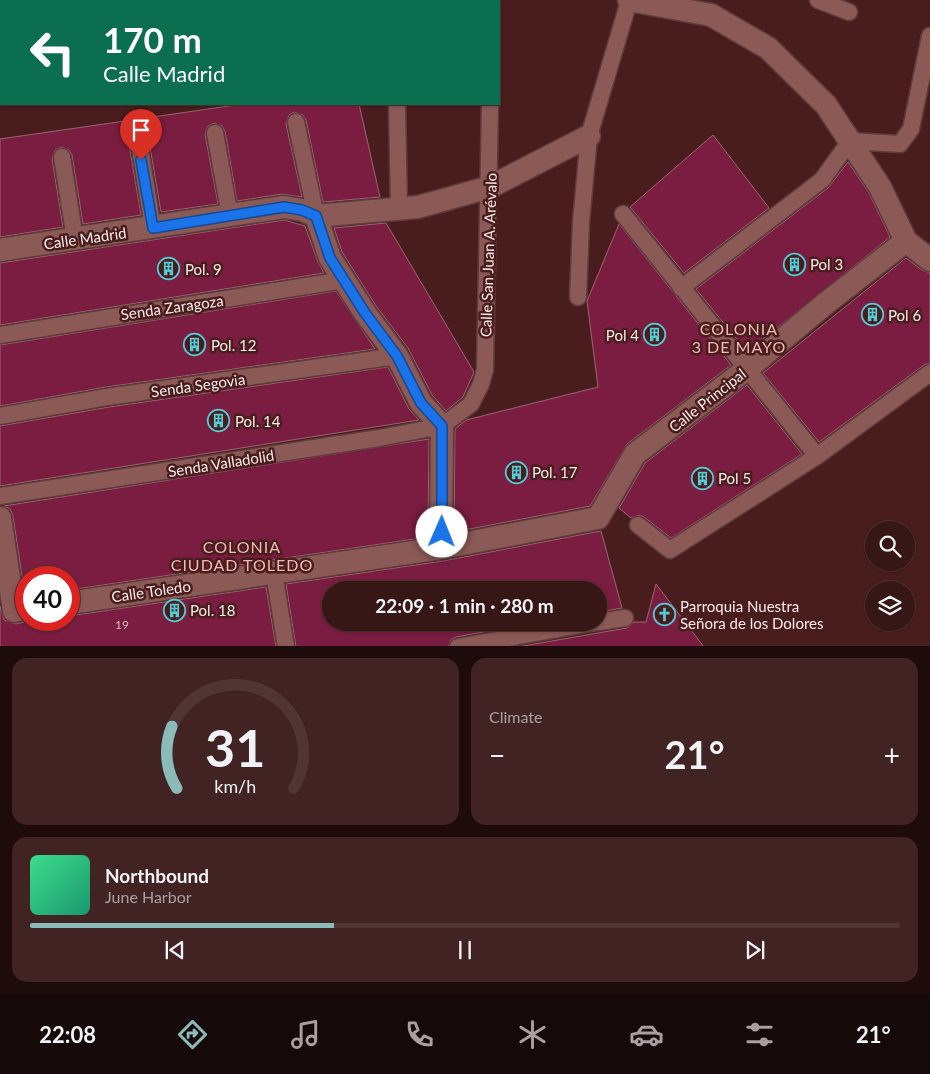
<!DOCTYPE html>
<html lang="en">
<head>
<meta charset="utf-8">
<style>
	body { margin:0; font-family:Lato,sans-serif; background:#422323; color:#f1f3f6; height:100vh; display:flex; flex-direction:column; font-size:19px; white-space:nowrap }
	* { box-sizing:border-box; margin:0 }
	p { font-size:16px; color:#aa9fa1 }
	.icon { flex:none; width:28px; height:28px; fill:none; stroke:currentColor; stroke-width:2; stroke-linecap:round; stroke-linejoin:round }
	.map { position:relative; height:646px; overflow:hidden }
	.panel { display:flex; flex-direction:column; gap:12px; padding:12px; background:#1e0c0c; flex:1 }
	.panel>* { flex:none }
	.banner { position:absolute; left:0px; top:0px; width:500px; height:105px; box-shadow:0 1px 4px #0004,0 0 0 1px #513535; background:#0b6e4f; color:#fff; overflow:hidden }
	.fabs { position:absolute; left:865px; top:521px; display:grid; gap:10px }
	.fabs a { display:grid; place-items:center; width:50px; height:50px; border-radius:50%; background:#371616; box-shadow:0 1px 4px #0004,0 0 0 1px #513535; font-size:25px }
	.speed { position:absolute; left:15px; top:566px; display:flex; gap:10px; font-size:25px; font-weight:700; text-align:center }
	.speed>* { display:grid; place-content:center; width:65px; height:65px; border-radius:50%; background:#371616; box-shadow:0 1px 4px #0004,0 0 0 1px #513535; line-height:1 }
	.speed .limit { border:8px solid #d22; background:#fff; color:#111 }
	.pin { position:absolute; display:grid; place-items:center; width:42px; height:42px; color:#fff; margin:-51px -21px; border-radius:50% 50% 50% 0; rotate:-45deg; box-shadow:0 0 5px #0007 }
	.pin .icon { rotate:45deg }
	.me { position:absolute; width:55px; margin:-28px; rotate:1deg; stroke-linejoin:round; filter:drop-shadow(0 0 4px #0008) }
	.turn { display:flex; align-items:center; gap:18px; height:105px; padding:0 20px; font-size:22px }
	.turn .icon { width:65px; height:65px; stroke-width:2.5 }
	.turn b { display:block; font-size:35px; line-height:42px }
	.big { font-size:38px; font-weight:700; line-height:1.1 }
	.panel .card { flex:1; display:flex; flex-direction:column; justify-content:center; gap:8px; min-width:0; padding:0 18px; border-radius:15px; background:#422323 }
	.panel .dial { align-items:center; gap:0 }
	.dial svg { height:130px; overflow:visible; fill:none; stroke:#513535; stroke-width:7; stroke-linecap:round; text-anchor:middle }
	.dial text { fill:#f1f3f6; stroke:none }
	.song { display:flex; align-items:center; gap:15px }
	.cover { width:60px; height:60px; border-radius:8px; background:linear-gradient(135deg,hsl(150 70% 55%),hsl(160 70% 35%)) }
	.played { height:5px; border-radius:2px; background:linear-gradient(90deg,#8bbbb9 35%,#513535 35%) }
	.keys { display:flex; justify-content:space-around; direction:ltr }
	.heat { display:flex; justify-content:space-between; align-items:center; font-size:28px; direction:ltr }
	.panel .tiles { flex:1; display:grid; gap:12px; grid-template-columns:1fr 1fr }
	.card:last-child { grid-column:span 2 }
	.trip { position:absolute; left:322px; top:581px; width:285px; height:50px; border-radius:25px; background:#371616; box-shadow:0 1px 4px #0004,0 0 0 1px #513535; font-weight:700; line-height:50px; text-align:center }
	.tabs { display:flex; height:80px; justify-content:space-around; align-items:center; background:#160909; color:#aa9fa1 }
	.tabs .icon { width:35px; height:35px }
	.tabs .active { color:#8bbbb9 }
	.tabs b { font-size:22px; color:#f1f3f6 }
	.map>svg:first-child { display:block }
</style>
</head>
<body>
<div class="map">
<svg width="930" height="647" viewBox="0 0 930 647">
	<rect width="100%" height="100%" fill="#491d1d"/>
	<g fill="#7a1d40" stroke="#996673">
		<polygon points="243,104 359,104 380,197 323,202 306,120 303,115 294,112 289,115 286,124 302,197 282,194 237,201 225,131 222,126 214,123 208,126 205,134 218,204 161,212 149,141 146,136 138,133 132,136 129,144 141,215 83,224 72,155 69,150 61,147 55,150 52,159 63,227 0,237 0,139"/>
		<polygon points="713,135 769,208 684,273 630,207"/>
		<polygon points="848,162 869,193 890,237 747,352 696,289 828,188"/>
		<polygon points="284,220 305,226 318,262 324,273 0,325 0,263"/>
		<polygon points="386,223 474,372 463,397 446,411 432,395 408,348 376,306 342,252 334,228"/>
		<polygon points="619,224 731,365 627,444 590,506 454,532 455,429 466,420 598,387 587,301"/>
		<polygon points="906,258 922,270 930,273 930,363 924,365 819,442 763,373"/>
		<polygon points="336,291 375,349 106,387 0,406 0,345"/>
		<polygon points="388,367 409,409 419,420 0,486 0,426 109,407"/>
		<polygon points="747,385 802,454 671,538 644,517 639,515 631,518 619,508 645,463"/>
		<polygon points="429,439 428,537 69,590 69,578 26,578 25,596 13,516 10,509 4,506"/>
		<polygon points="601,531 622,608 599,612 599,590 331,590 331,622 538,622 456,637 451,640 448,647 296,647 286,584 443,561"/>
		<polygon points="656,584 704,647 517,647 627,628 634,622 646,622"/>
		<polygon points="266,587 276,647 0,647 0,606 4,620 16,624 33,620 69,620 69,616"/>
	</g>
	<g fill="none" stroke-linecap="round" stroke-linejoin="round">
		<defs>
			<g id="street">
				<polyline points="395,0 395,1"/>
				<polyline points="490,0 490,1"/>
				<polyline points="818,0 849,12"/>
				<polyline points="397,104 399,209"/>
				<polyline points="296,122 316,216"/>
				<polyline points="215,133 230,216"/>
				<polyline points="139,143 153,228"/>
				<polyline points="62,157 75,239"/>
				<polyline points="623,214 817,456"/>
				<polyline points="681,288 822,180 850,141 900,144 911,129 930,36"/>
				<polyline points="578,297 581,222 589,136 629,1"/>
				<polyline points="0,335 344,280"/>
				<polyline points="0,416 107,397 397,356"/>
				<polyline points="0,496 379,438 442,426 471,404 481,384 485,370 490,104"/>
				<polyline points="638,525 670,550 817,456 930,373"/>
				<polyline points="274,573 286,647"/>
				<polyline points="599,622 625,618"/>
				<polyline points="458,647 597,622"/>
			</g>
			<g id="secondary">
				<polyline points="629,0 711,15 768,48 826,105 880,187 906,241 930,260"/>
				<polyline points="316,216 330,258 365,313 397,356 421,403 442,426 441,548"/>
				<polyline points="0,250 284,207 302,210 316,216 418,207 490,187 589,136"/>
				<polyline points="0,518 14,611 26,609"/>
				<polyline points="69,603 441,548 598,518 635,454 747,369 825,304 906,241"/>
			</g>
		</defs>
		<use href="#street" stroke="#5f3b3c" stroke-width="19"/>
		<use href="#secondary" stroke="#5f3b3c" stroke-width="25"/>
		<use href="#street" stroke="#8b5956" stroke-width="16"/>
		<use href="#secondary" stroke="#8b5956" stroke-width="22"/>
	</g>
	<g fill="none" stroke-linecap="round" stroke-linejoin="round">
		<defs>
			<polyline id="route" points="141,160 153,228 284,207 302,210 316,216 330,258 365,313 397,356 421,403 442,426 442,532"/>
		</defs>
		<use href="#route" stroke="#114b97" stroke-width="12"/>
		<use href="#route" stroke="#1a73e8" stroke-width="9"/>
	</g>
	<defs>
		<symbol id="building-ring" viewBox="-11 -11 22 22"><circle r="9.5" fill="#491d1d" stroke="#52ccd6" stroke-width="1.5"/><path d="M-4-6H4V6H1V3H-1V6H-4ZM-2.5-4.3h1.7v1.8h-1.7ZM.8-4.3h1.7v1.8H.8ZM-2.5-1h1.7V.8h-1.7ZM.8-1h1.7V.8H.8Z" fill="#52ccd6"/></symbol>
		<symbol id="church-ring" viewBox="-11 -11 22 22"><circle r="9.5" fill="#491d1d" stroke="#52ccd6" stroke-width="1.5"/><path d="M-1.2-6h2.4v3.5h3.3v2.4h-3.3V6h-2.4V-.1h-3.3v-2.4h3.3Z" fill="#52ccd6"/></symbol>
	</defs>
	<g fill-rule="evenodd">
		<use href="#building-ring" x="782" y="252" width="25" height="25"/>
		<use href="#building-ring" x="156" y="256" width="25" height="25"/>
		<use href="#building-ring" x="860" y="302" width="25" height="25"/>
		<use href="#building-ring" x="642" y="322" width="25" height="25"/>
		<use href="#building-ring" x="182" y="332" width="25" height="25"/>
		<use href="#building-ring" x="206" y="408" width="25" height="25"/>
		<use href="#building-ring" x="504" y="460" width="25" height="25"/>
		<use href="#building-ring" x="690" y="466" width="25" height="25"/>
		<use href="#building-ring" x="162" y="598" width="25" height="25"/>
		<use href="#church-ring" x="652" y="602" width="25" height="25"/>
	</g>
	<g text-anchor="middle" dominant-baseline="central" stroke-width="5" stroke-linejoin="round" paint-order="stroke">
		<g font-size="12" fill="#dcb6be">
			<text x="122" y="624">19</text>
		</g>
		<g font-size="15" fill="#fce9e8" stroke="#491d1d">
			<text transform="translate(85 238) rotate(-8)">Calle Madrid</text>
			<text transform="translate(488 255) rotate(-88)">Calle San Juan A. Arévalo</text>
			<text transform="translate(172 307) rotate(-8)">Senda Zaragoza</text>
			<text transform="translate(198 385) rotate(-8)">Senda Segovia</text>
			<text transform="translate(707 400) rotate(-38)">Calle Principal</text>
			<text transform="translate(221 463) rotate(-9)">Senda Valladolid</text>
			<text transform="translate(151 591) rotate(-8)">Calle Toledo</text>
		</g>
		<g font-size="15" fill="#fce9e8" stroke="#491d1d" text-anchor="start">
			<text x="810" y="264">Pol 3</text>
			<text x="185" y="269">Pol. 9</text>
			<text x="888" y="315">Pol 6</text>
			<text x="639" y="335" text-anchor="end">Pol 4</text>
			<text x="211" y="345">Pol. 12</text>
			<text x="235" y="421">Pol. 14</text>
			<text x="532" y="472">Pol. 17</text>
			<text x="718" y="478">Pol 5</text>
			<text x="680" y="606">Parroquia Nuestra<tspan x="680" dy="17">Señora de los Dolores</tspan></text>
			<text x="190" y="610">Pol. 18</text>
		</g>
		<g font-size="16" letter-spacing="1" fill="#f2b8b4" stroke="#491d1d">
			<text x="739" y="328">COLONIA<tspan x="739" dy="18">3 DE MAYO</tspan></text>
			<text x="242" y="546">COLONIA<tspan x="242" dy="18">CIUDAD TOLEDO</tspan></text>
		</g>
	</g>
</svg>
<div class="fabs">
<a><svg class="icon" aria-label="search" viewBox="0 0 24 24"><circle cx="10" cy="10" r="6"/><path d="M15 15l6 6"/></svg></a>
<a><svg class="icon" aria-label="layers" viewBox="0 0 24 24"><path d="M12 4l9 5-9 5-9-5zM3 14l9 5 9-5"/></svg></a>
</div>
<div class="speed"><div class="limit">40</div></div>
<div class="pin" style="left:141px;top:160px;background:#d93025"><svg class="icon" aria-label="arrive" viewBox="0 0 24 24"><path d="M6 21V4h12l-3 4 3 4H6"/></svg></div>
<svg class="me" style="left:442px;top:532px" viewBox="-20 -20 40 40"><circle r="19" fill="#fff"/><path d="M0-13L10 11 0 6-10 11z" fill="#1a73e8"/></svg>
<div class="trip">22:09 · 1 min · 280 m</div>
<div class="banner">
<div class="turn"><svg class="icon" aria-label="left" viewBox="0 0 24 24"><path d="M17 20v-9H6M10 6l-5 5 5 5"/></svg><div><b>170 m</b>Calle Madrid</div></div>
</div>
</div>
<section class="panel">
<div class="tiles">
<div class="card dial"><svg viewBox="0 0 100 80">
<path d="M14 69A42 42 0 1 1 86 69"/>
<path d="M14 69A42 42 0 0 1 11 31" stroke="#8bbbb9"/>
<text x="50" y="56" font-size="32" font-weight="700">31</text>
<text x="50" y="72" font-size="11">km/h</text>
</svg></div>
<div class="card"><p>Climate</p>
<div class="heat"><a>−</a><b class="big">21°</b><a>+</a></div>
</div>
<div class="card">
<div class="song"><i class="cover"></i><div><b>Northbound</b><p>June Harbor</p></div></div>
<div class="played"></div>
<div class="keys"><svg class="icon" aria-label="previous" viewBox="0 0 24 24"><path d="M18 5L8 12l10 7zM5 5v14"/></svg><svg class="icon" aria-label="pause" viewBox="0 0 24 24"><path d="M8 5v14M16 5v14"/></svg><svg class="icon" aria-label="next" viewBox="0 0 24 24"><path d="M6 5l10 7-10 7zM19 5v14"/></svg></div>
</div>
</div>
</section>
<nav class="tabs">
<b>22:08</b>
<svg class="icon active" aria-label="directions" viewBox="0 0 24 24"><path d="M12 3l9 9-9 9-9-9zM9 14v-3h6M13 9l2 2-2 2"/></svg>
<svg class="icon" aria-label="music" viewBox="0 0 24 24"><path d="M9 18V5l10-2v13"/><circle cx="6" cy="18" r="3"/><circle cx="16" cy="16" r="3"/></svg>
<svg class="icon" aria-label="phone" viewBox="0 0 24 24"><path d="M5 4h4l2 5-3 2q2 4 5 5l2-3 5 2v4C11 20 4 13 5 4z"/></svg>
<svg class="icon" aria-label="climate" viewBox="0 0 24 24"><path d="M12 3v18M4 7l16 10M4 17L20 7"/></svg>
<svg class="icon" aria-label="car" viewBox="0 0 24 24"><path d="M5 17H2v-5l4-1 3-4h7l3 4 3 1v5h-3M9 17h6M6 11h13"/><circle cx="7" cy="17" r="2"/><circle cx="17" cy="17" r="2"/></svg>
<svg class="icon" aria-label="filters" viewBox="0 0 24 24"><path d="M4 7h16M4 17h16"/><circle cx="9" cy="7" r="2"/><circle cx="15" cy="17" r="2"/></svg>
<b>21°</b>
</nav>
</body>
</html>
